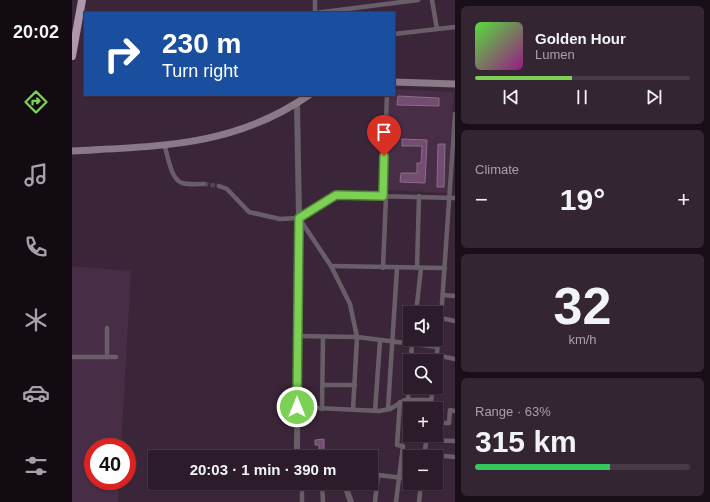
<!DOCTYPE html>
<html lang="en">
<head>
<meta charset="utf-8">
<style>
	body { margin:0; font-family:Arial,sans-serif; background:#342533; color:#f1f3f6; height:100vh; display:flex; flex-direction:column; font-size:15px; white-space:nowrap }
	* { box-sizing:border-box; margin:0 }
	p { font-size:13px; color:#a6a1a9 }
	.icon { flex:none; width:22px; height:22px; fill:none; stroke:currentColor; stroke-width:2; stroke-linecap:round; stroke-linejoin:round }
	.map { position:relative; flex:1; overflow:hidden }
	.sheet { display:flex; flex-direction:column; gap:6px; padding:6px; background:#180f18; width:255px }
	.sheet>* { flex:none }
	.top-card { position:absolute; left:12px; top:12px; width:311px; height:84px; border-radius:0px; box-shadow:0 1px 3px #0004,0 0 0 1px #483a47; background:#1a4fa0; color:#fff; overflow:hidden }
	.buttons { position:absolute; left:331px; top:306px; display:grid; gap:8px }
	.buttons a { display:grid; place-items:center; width:40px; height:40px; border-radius:0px; background:#2c1c2b; box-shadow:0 1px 3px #0004,0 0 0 1px #483a47; font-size:20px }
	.speed { position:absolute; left:12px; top:438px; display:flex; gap:8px; font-size:20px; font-weight:700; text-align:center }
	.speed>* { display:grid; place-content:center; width:52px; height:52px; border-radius:50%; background:#2c1c2b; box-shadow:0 1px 3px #0004,0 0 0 1px #483a47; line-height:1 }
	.speed .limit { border:6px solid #d22; background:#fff; color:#111 }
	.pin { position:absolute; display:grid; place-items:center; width:34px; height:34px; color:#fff; margin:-41px -17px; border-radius:50% 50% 50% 0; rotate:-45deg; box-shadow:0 0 4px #0007 }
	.pin .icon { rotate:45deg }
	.me { position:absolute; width:44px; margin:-22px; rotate:0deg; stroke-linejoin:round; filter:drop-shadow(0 0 3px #0008) }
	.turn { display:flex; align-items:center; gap:14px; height:84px; padding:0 12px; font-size:18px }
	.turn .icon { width:52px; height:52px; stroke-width:2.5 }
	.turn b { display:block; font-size:28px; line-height:34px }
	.big { font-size:30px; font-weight:700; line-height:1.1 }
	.sheet .tile { flex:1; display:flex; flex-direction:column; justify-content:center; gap:6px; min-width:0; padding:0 14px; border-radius:6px; background:#342533 }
	.sheet .dial { align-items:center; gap:0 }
	.dial b { font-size:52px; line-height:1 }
	.song { display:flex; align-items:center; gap:12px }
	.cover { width:48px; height:48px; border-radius:6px; background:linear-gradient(135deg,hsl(110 70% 55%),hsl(310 70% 35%)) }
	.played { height:4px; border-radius:2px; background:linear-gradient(90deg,#7cd155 45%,#483a47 45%) }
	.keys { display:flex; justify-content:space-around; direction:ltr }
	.heat { display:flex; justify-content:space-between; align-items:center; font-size:22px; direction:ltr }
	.charge { height:6px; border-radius:3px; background:linear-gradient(90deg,#34c759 63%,#483a47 0) }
	.trip { position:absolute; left:76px; top:450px; width:230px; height:40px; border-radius:0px; background:#2c1c2b; box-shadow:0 1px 3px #0004,0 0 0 1px #483a47; font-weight:700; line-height:40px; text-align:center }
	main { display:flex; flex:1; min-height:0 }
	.tabs { display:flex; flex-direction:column; width:72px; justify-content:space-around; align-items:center; background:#120b11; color:#a6a1a9 }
	.tabs .icon { width:28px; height:28px }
	.tabs .on { color:#7cd155 }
	.tabs b { font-size:18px; color:#f1f3f6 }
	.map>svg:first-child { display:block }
</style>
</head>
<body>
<main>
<nav class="tabs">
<b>20:02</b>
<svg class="icon on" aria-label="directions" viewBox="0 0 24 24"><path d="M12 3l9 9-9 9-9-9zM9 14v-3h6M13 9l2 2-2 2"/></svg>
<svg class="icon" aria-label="music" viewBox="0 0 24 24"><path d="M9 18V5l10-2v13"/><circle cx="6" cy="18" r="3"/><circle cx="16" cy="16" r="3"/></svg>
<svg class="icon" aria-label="phone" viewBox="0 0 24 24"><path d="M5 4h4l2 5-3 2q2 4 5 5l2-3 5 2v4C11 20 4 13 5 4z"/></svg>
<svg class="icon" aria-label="climate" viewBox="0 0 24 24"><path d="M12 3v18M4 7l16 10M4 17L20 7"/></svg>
<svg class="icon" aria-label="car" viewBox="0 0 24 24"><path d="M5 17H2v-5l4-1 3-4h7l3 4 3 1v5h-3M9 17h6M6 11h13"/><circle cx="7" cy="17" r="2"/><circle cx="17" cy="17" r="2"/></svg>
<svg class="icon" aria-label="filters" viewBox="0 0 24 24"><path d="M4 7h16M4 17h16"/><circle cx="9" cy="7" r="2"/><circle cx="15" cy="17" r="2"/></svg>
</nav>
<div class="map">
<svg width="383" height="502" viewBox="0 0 383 502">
	<rect width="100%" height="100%" fill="#3b2639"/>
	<g fill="#472d45">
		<polygon points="322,89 382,92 375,193 312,190 317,95 322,95"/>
		<polygon points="0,266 59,271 49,447 21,447 21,481 47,481 46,502 0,502"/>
	</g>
	<g fill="#734c71" stroke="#887086">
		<polygon points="326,96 367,98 367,106 325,105"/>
		<polygon points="330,139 355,140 353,183 328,182 329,173 345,173 345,163 349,163 350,146 330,146"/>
		<polygon points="366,144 373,144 372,187 365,187"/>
		<polygon points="252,439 252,451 247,451 247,445 243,445 243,440"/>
	</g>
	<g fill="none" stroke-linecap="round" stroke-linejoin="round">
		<polyline stroke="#574355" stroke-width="4.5" stroke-dasharray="4.5 2" stroke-linecap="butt" points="132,184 147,186"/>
		<g stroke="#695e68" stroke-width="4.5">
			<polyline points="243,0 243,13"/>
			<polyline points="360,0 365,29"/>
			<polyline points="243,13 346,0"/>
			<polyline points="322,34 383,27"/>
			<path d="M93,147C96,157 99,179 110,183C117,185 126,184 132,184"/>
			<polyline points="147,186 155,189 177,212 208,219 227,218 264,195 383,198"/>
			<polyline points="311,196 315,95"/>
			<polyline points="227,218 259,266 278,304 285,337 281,410"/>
			<polyline points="259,266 373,268"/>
			<polyline points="311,268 314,196"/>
			<polyline points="345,268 347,196"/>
			<polyline points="371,295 383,296"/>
			<polyline points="344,313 349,268"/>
			<polyline points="369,318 383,321"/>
			<polyline points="225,336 285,337 365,347"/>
			<polyline points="364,355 383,359"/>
			<polyline points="0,357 44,357"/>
			<polyline points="35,357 35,328"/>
			<polyline points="339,361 340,339"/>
			<polyline points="364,361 369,318 383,114"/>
			<polyline points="251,385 283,385"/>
			<polyline points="336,399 338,370"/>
			<polyline points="225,407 307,411 318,409 333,400 359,400"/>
			<polyline points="250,409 251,337"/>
			<polyline points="316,409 325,268"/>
			<polyline points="358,409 361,387"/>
			<polyline points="303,411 308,341"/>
			<polyline points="364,423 377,423 378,410 383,411"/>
			<polyline points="354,440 383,441"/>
			<polyline points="353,454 383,457"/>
			<polyline points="352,457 355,435"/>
			<polyline points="299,474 338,479"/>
			<polyline points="230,483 230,502"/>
			<polyline points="250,483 251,502"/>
			<polyline points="303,502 306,475"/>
			<polyline points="324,502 331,446 325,445 328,402"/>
			<polyline points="347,502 349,483"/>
		</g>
		<g stroke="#695e68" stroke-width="6">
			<polyline points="225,104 227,218 225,448 227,457"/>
			<polyline points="272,483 279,502"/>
		</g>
		<g stroke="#8a7988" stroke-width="7">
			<polyline points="322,82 383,84"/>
			<path d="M0,151C87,146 162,147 237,95"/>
		</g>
		<polyline stroke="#ae96ac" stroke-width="8" points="0,56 10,0"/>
	</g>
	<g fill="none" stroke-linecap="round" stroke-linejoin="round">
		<defs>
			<polyline id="route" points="225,407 227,218 264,195 311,196 312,156"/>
		</defs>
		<use href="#route" stroke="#518837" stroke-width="10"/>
		<use href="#route" stroke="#7cd155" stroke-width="7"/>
	</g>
</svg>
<div class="buttons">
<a><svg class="icon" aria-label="sound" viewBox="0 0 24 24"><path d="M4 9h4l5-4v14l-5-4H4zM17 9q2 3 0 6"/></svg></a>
<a><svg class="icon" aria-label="search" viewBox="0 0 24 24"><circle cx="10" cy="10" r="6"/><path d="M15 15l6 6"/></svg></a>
<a>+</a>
<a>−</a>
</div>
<div class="speed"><div class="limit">40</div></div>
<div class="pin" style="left:312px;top:156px;background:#d93025"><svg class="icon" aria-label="arrive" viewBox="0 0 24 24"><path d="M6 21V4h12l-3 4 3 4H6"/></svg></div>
<svg class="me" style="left:225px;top:407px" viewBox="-20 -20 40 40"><circle r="17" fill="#7cd155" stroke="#fff" stroke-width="3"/><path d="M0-11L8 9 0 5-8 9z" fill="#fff"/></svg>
<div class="trip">20:03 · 1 min · 390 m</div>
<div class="top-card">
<div class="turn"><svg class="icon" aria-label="right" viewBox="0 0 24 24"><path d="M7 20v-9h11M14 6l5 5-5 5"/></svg><div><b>230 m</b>Turn right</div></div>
</div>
</div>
<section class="sheet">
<div class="tile">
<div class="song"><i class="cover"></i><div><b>Golden Hour</b><p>Lumen</p></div></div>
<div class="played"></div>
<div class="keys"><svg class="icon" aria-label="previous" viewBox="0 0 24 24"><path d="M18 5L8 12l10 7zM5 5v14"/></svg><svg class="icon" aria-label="pause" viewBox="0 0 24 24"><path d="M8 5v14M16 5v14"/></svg><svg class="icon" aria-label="next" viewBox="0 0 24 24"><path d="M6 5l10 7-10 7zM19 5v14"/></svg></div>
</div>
<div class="tile"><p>Climate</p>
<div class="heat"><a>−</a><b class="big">19°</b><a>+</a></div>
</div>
<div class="tile dial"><b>32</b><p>km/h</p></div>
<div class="tile"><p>Range · 63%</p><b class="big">315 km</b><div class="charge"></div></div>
</section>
</main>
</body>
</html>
